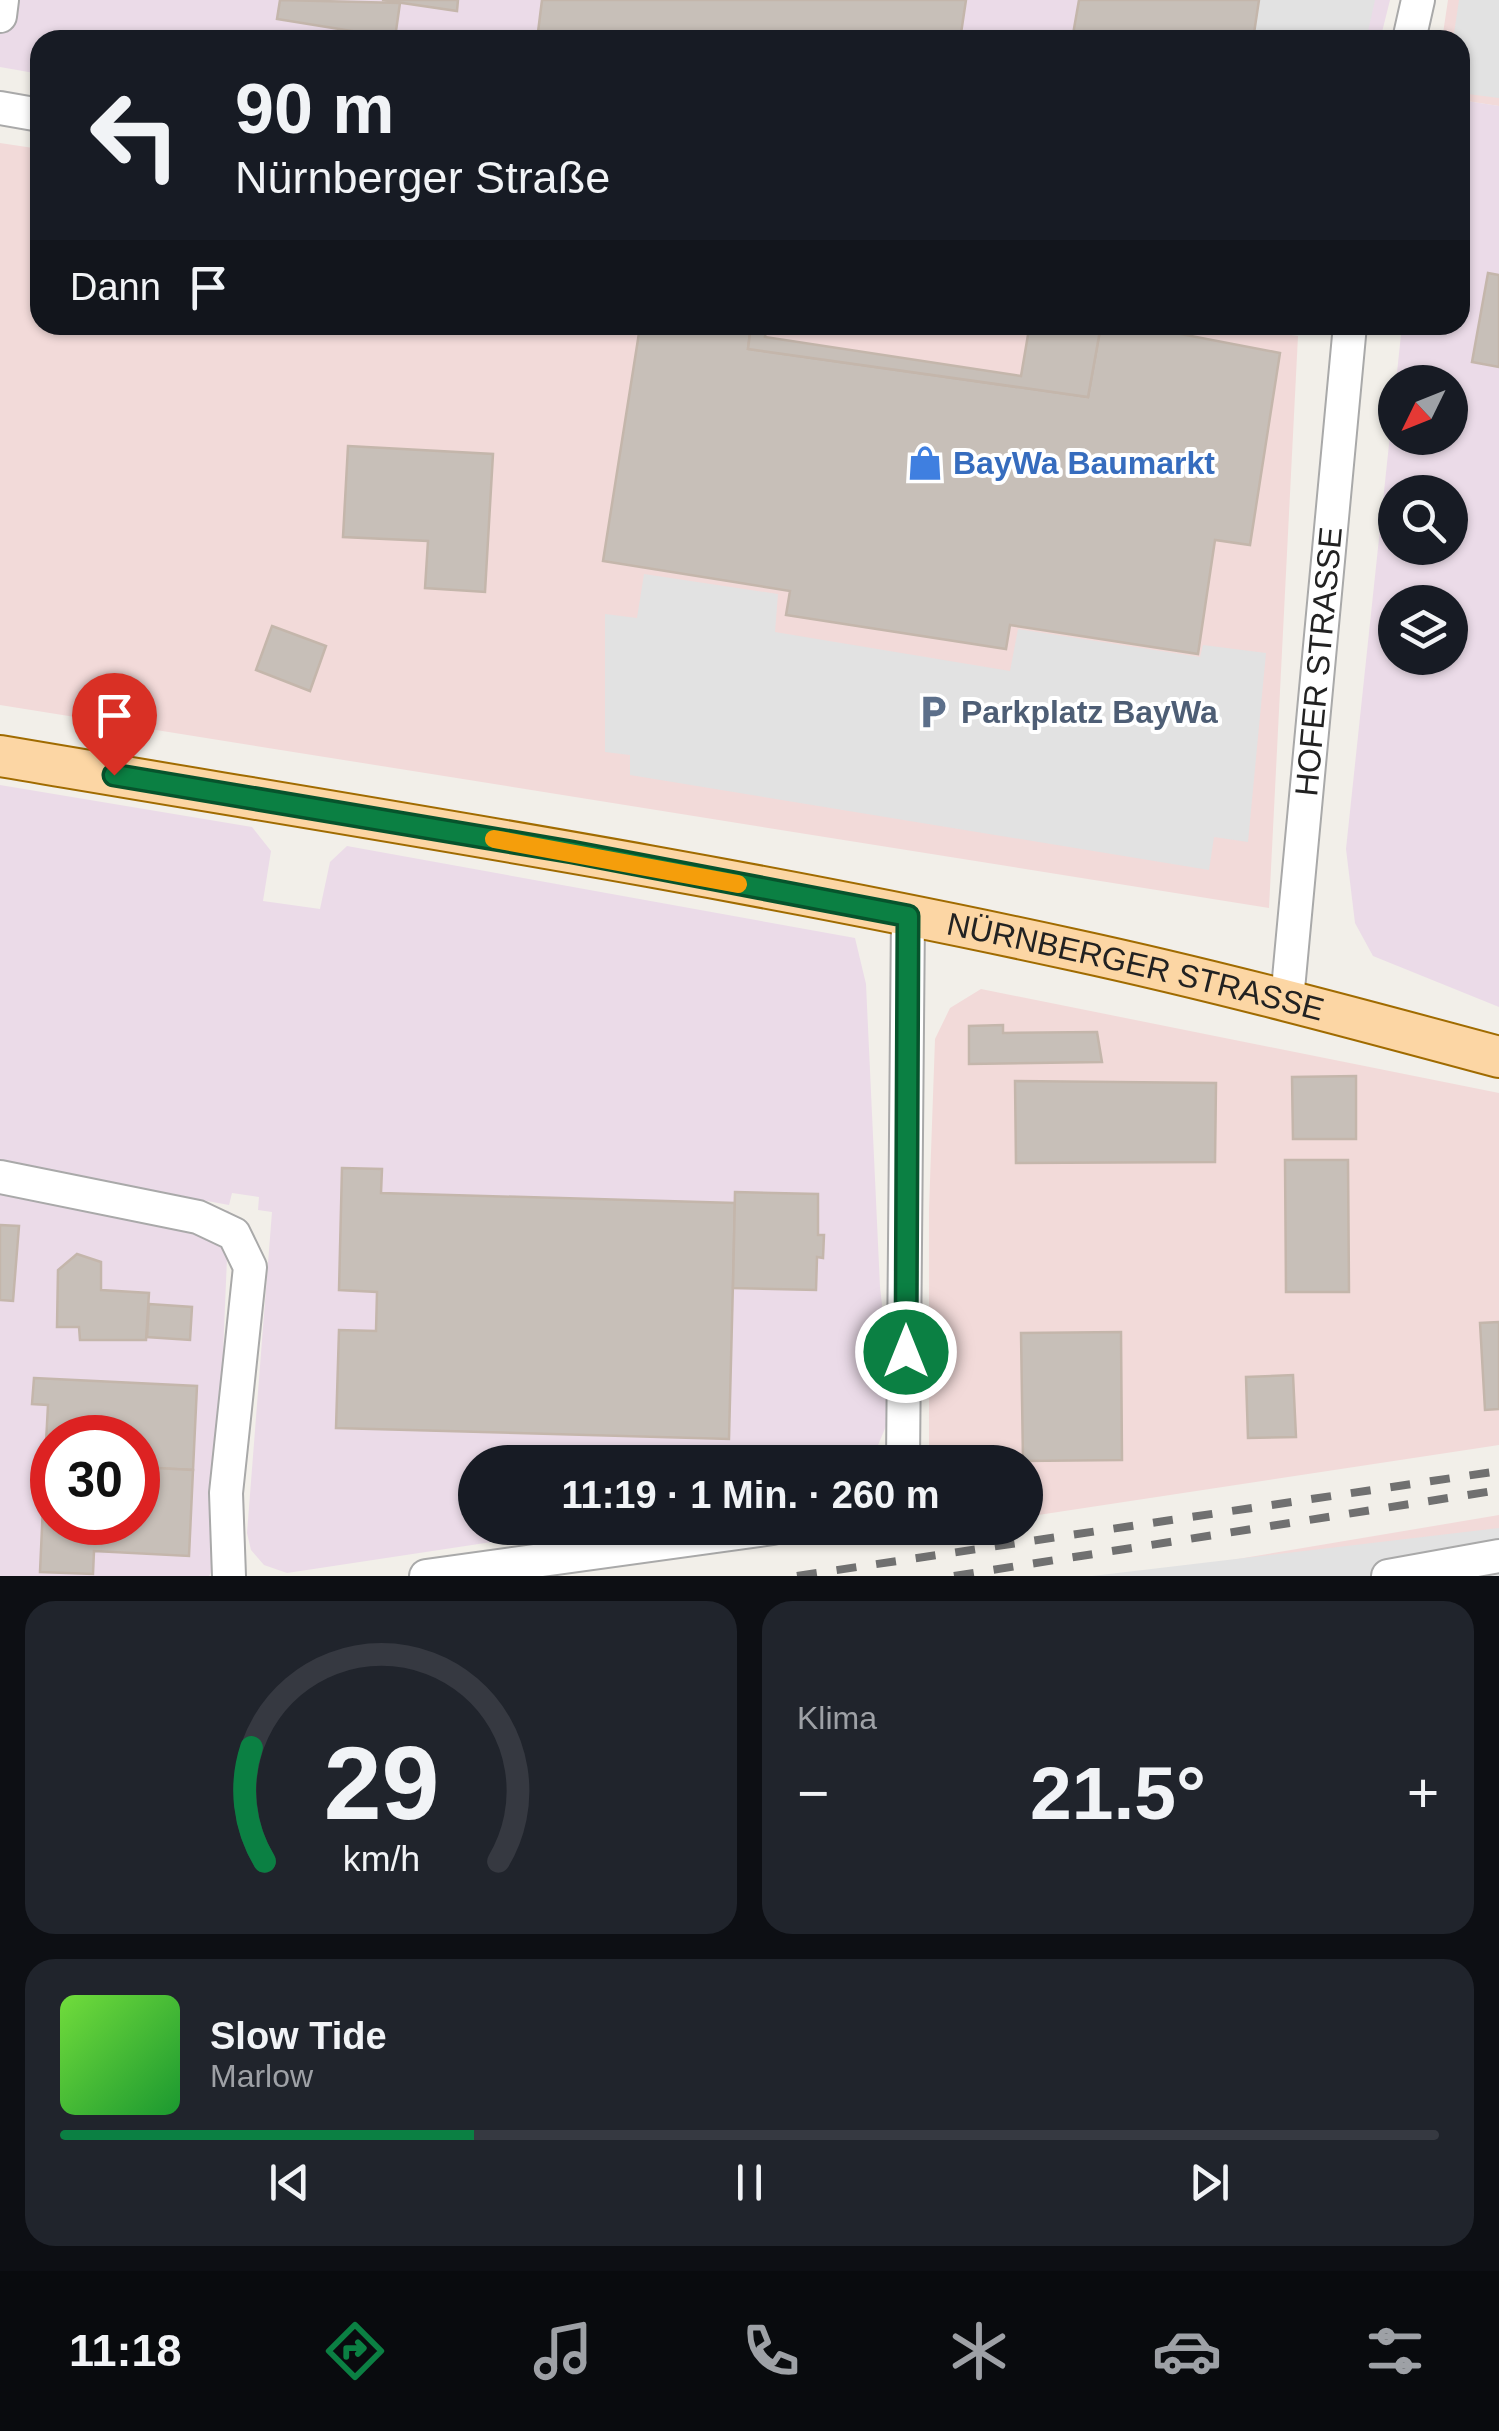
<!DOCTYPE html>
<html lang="de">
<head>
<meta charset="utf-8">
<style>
	body { margin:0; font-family:Helvetica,sans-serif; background:#20242c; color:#f1f3f6; height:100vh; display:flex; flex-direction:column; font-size:38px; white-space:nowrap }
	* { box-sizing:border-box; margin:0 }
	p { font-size:32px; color:#9ea1a6 }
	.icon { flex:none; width:55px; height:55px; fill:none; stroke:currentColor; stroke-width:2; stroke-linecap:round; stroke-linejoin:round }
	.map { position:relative; height:1576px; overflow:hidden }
	.side { display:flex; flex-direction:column; gap:25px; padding:25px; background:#0d0f14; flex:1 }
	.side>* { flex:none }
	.guide { position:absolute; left:30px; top:30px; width:1440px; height:305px; border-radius:30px; box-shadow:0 2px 8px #0004; background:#171b24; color:#f1f3f6; overflow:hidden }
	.needle { width:65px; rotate:227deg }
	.buttons { position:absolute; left:1378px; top:365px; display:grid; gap:20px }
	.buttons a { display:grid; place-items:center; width:90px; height:90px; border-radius:50%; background:#171b24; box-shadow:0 2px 8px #0004; font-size:50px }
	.speed { position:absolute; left:30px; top:1415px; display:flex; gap:20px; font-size:50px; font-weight:700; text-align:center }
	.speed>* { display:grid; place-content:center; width:130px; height:130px; border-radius:50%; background:#171b24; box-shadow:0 2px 8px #0004; line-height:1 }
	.speed .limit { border:15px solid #d22; background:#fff; color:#111 }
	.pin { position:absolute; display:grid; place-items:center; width:85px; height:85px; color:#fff; margin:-102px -42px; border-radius:50% 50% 50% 0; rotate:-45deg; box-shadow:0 0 10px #0007 }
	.pin .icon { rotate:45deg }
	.me { position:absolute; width:110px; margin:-55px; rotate:0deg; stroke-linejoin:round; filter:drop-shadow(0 0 8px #0008) }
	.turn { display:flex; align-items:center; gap:35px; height:210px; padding:0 40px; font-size:45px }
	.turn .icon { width:130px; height:130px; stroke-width:2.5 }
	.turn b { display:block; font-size:70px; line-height:85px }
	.then { display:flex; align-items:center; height:95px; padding:0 40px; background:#0003; gap:20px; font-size:38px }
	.big { font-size:75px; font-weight:800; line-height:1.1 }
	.side .card { flex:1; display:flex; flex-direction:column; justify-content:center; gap:15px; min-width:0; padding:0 35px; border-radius:30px; background:#20242c }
	.side .dial { align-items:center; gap:0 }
	.dial svg { height:260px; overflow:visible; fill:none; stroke:#363941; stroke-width:7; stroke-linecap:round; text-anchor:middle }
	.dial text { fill:#f1f3f6; stroke:none }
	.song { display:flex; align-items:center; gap:30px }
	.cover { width:120px; height:120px; border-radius:15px; background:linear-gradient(135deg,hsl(100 70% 55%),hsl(130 70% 35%)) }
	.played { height:10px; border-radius:5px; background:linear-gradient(90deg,#0b8043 30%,#363941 30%) }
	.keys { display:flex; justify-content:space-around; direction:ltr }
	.heat { display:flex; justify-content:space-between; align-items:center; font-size:55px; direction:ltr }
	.side .tiles { flex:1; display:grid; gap:25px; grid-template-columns:1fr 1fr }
	.card:last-child { grid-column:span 2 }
	.trip { position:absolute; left:458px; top:1445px; width:585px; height:100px; border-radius:50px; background:#171b24; box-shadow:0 2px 8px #0004; font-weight:800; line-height:100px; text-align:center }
	.tabs { display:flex; height:160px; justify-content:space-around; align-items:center; background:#090b0e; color:#9ea1a6 }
	.tabs .icon { width:70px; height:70px }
	.tabs .active { color:#0b8043 }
	.tabs b { font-size:45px; color:#f1f3f6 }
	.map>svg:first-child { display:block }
</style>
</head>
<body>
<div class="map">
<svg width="1499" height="1576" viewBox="0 0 1499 1576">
	<rect width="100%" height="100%" fill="#f2efe9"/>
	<g fill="#f2dad9">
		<polygon points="1448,0 1499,0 1499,106 1460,100 1460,40 1442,40"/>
		<polygon points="0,143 40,149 40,325 1225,325 1298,336 1269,908 0,705"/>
		<polygon points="981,989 1499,1093 1499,1445 1025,1517 1025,1462 929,1462 929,1209 935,1039 950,1008"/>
		<polygon points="1499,1515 1499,1576 1137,1576"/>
	</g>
	<g fill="#ebdbe8" fill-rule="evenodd">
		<polygon points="0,0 1390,0 1380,40 40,40 40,74 0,67"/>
		<path d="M1460,100L1499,106V1007L1373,956L1355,923L1346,849L1395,388V438H1450V382H1396L1402,325H1460ZM1395,492H1450V548H1395ZM1395,602H1450V658H1395Z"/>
		<polygon points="0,785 252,827 271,851 263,901 320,909 330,862 347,846 855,938 866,984 880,1287 887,1348 886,1426 871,1462 475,1462 475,1528 584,1528 287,1573 264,1565 251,1550 247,1533 272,1212 258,1210 259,1197 232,1193 229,1205 0,1163"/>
		<path d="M0,1167L229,1211L214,1567L209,1576H0ZM52,1438H138V1522H52Z"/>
	</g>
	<g fill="#e2e2e2">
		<polygon points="1259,0 1375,0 1366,40 1253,40"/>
		<polygon points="1459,0 1499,0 1499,98 1460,93 1460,40 1453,40"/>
		<polygon points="644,574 778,594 775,632 1010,671 1018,629 1200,657 1203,645 1266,653 1248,842 1214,837 1209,870 630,775 630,755 605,752 605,614 637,618"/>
		<polygon points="1499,1528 1499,1576 1092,1576"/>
	</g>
	<g fill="#c7bfb8" stroke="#c4b6ab" stroke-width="2.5">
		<polygon points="280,0 400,3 395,38 277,19"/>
		<polygon points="382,0 458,0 457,11"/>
		<polygon points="542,0 966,0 960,40 537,40"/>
		<polygon points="1079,0 1259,0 1253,40 1072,40"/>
		<polygon points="1488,273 1499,275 1499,367 1472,362"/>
		<polygon points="617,325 751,325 748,349 1088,397 1101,325 1134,325 1280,353 1250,545 1215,540 1198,654 1010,625 1006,649 786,615 790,591 603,561 639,333 616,330"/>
		<polygon points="751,325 767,325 765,337 1021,376 1029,329 1002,325 1101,325 1088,397 748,349"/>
		<polygon points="348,446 493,454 485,592 425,588 428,541 343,537"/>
		<polygon points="272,626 326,646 310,691 256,670"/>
		<polygon points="1003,1025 1003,1033 1097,1032 1102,1062 969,1064 969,1026"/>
		<polygon points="1356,1076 1356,1139 1293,1139 1292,1077"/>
		<polygon points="1015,1081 1216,1083 1215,1162 1016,1163"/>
		<polygon points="1285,1160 1348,1160 1349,1292 1286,1292"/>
		<polygon points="342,1168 382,1169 381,1193 735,1203 729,1439 336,1428 339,1330 376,1331 377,1292 339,1290"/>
		<polygon points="735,1192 818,1194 818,1235 824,1235 823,1258 817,1257 816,1290 733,1288"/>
		<polygon points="0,1225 19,1226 13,1301 0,1300"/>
		<polygon points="77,1254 101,1262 101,1290 149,1293 146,1340 80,1340 79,1327 57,1327 58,1270"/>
		<polygon points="149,1304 192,1307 190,1340 147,1337"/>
		<polygon points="1499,1322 1499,1409 1485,1410 1480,1323"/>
		<polygon points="1121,1332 1122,1460 1023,1461 1021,1333"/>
		<polygon points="1293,1375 1296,1437 1248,1438 1246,1377"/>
		<polygon points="34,1378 197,1386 193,1470 138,1467 138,1438 52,1438 52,1463 45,1462 48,1405 32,1404"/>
		<polygon points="967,1454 967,1462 938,1462 938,1455"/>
		<polygon points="45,1462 52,1463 52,1522 138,1522 138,1467 193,1470 189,1556 94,1551 93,1574 40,1572"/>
	</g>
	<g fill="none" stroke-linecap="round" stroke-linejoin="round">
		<defs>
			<g id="minor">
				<polyline points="0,16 2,0"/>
				<polyline points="1409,40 1418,0"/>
				<polyline points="0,108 40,115"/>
				<path id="s1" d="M1287,1000L1350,325"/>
				<polyline points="0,1177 198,1217 234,1234 250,1267 226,1493 229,1576"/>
				<polyline points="903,1462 908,916"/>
				<polyline points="426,1576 773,1528"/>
				<polyline points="1388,1576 1499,1556"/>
			</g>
			<g id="major">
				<path id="s2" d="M0,756C359,817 719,872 1074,950C1217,981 1358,1019 1499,1057"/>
			</g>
		</defs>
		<use href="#minor" stroke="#a9a9a9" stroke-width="36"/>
		<use href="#major" stroke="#a06b00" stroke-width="44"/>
		<use href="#minor" stroke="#fff" stroke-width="32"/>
		<use href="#major" stroke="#fcd6a4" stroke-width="40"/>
		<g stroke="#707070" stroke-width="8" stroke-dasharray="20 20" stroke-linecap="butt">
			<polyline points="797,1576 1499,1471"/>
			<polyline points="954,1576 1499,1490"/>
		</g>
	</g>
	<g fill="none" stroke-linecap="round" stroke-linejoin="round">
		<defs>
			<polyline id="route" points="114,775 572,852 908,916 906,1352"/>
		</defs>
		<use href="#route" stroke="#07532c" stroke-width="25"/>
		<use href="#route" stroke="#0b8043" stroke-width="18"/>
		<polyline stroke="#f59e0b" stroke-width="18" points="494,839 738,884"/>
	</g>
	<defs>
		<symbol id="shop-bare" viewBox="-9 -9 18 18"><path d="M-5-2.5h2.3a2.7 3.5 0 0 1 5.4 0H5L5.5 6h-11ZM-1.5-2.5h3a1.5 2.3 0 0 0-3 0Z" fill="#3f7fe0" stroke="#fff" stroke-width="2.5" paint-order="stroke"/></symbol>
		<symbol id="parking-bare" viewBox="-9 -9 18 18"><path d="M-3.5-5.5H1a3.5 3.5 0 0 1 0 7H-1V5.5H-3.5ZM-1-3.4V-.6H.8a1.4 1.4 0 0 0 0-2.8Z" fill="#5c6f8a" stroke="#fff" stroke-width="2.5" paint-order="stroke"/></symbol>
	</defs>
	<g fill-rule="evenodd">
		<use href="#shop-bare" x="900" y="438" width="50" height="50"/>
		<use href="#parking-bare" x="908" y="687" width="50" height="50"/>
	</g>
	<g text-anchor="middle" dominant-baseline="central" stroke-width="8" stroke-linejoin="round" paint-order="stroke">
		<g font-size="32" font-weight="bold" fill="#366cbe" stroke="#fff" text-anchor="start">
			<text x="953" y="463">BayWa Baumarkt</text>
		</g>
		<g font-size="32" fill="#222" stroke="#fff">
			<text stroke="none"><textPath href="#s1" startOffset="340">HOFER STRASSE</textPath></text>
			<text stroke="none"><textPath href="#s2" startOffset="1155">NÜRNBERGER STRASSE</textPath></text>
		</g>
		<g font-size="32" font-weight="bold" fill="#4e5e75" stroke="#fff" text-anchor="start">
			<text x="961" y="712">Parkplatz BayWa</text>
		</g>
	</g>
</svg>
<div class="buttons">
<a><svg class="needle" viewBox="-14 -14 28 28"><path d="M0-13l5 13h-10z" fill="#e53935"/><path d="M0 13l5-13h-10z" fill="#9ea1a6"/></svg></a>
<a><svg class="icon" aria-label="search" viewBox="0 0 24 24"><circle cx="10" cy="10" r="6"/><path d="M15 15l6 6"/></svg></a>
<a><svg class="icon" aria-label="layers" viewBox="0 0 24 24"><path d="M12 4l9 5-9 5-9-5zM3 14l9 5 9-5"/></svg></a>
</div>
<div class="speed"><div class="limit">30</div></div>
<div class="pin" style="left:114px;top:775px;background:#d93025"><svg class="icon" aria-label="arrive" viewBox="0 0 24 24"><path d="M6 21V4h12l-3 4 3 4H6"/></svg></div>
<svg class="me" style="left:906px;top:1352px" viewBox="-20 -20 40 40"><circle r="17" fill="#0b8043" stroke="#fff" stroke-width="3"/><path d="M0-11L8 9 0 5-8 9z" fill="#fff"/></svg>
<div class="trip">11:19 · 1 Min. · 260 m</div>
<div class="guide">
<div class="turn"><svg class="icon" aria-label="left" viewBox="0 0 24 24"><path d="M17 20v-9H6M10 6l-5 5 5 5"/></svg><div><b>90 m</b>Nürnberger Straße</div></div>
<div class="then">Dann<svg class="icon" aria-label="arrive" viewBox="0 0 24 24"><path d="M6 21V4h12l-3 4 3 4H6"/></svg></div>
</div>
</div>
<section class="side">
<div class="tiles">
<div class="card dial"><svg viewBox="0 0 100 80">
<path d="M14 69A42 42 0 1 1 86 69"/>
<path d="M14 69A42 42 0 0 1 10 34" stroke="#0b8043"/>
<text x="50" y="56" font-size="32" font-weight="700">29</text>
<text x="50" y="72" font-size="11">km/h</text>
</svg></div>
<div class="card"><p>Klima</p>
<div class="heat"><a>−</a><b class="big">21.5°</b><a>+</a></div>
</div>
<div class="card">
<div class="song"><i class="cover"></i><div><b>Slow Tide</b><p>Marlow</p></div></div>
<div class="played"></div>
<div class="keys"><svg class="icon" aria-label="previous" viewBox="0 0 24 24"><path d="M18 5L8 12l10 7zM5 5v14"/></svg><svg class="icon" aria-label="pause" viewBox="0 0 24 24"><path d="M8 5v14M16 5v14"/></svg><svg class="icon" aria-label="next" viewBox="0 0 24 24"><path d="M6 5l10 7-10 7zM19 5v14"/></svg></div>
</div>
</div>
</section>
<nav class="tabs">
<b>11:18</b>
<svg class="icon active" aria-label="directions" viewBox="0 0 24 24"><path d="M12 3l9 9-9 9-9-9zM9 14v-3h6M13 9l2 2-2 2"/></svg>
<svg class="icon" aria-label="music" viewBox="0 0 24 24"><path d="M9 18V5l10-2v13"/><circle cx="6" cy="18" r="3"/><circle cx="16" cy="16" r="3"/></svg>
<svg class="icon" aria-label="phone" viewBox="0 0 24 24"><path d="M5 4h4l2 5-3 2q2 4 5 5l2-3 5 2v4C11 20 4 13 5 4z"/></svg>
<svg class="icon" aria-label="climate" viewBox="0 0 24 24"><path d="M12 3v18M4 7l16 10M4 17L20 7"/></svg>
<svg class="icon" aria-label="car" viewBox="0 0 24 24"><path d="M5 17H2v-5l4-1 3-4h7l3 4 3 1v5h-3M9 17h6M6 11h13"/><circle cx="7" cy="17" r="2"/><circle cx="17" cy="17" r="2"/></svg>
<svg class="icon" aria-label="filters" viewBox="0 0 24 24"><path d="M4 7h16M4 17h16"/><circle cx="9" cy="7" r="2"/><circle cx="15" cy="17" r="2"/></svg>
</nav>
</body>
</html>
